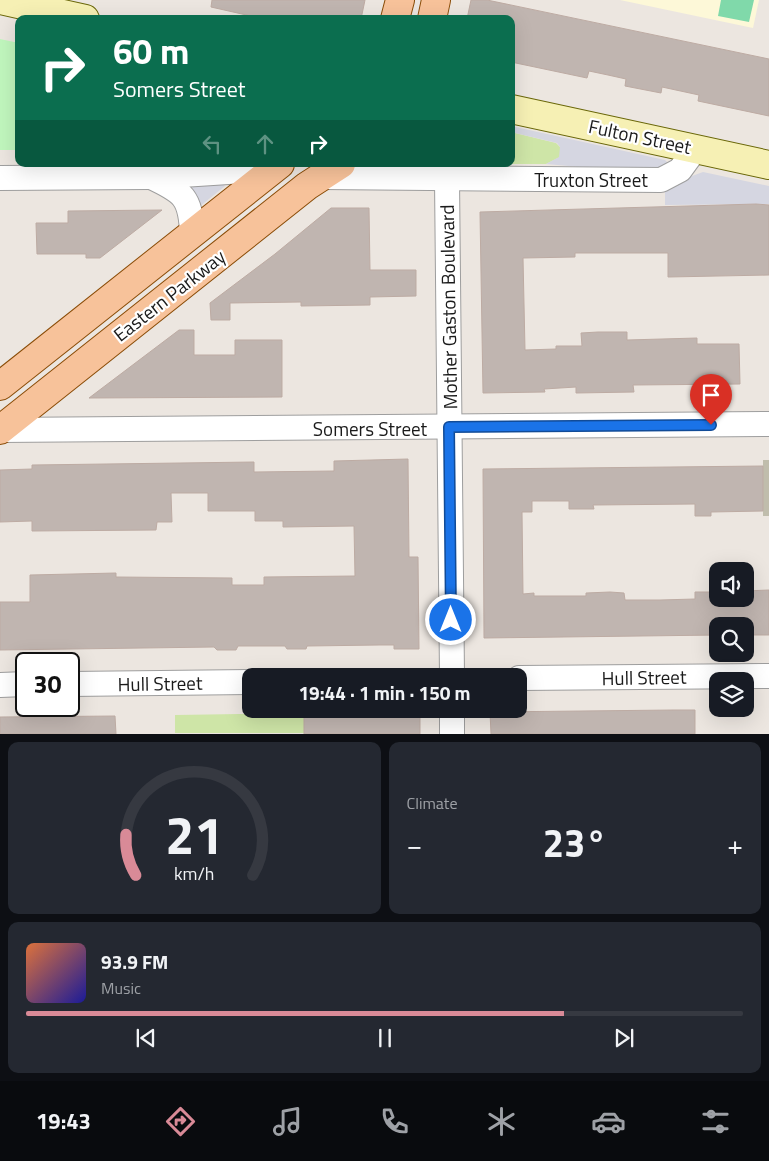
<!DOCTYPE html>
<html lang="en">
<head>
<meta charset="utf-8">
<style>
	body { margin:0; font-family:"Titillium Web",sans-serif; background:#242831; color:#f1f3f6; height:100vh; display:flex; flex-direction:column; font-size:19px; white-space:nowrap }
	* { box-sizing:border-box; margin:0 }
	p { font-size:16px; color:#9ea1a6 }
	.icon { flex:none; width:28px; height:28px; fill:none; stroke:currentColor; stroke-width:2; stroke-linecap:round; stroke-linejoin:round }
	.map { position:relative; height:734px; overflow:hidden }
	.sheet { display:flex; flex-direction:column; gap:8px; padding:8px; background:#0d0f14; flex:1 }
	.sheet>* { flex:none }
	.banner { position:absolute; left:15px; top:15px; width:500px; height:152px; border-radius:10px; box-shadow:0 5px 20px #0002; background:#0b6e4f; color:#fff; overflow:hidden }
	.buttons { position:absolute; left:709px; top:562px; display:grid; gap:10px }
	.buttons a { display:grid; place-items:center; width:45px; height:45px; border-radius:10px; background:#171b24; box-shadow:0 5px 20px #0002; font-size:25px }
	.speed { position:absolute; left:15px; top:652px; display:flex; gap:10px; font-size:25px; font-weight:700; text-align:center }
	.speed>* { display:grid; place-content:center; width:65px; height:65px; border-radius:50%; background:#171b24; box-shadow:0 5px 20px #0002; line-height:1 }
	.speed .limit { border:2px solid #111; border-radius:8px; background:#fff; color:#111 }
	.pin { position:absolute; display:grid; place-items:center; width:42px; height:42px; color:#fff; margin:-51px -21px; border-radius:50% 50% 50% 0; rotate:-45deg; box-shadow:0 0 5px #0007 }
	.pin .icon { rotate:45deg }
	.me { position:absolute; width:55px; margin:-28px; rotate:0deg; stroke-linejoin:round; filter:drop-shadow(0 0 4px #0008) }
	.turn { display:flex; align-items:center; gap:18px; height:105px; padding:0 15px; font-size:22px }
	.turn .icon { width:65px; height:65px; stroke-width:2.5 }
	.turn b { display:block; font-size:35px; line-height:42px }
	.lanes { display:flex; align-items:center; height:48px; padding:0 15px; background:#0003; justify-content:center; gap:25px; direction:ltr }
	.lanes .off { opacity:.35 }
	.big { font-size:38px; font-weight:700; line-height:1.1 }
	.sheet .card { flex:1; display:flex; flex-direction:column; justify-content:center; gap:8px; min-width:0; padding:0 18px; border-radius:10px; background:#242831 }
	.sheet .dial { align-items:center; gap:0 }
	.dial svg { height:130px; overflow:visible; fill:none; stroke:#363941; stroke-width:7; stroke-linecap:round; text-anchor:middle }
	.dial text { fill:#f1f3f6; stroke:none }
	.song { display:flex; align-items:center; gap:15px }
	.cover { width:60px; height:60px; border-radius:8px; background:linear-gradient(135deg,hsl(20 70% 55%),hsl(240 70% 35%)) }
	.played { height:5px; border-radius:2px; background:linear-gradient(90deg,#d98a97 75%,#363941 75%) }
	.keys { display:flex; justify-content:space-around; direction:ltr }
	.heat { display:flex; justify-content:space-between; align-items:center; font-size:28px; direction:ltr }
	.sheet .tiles { flex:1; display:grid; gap:8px; grid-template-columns:1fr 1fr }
	.card:last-child { grid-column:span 2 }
	.trip { position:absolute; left:242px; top:668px; width:285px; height:50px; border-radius:10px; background:#171b24; box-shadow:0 5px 20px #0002; font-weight:700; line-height:50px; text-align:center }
	.menu { display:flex; height:80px; justify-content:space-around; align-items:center; background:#090b0e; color:#9ea1a6 }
	.menu .icon { width:35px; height:35px }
	.menu .active { color:#d98a97 }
	.menu b { font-size:22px; color:#f1f3f6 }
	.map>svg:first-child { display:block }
</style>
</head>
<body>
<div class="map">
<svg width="769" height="734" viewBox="0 0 769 734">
	<rect width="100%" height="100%" fill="#ece6e0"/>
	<polygon fill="#fdf8d8" points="620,0 759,0 753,28"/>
	<rect fill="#c0bdac" x="763" y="460" width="6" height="56"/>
	<g fill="#cee5a7">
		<polygon points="511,132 556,143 560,147 560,157 546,164 493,164 511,164"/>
		<polygon points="304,713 304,733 175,733 175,715"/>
	</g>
	<polygon fill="#c0f6bd" points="0,39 19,43 19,150 0,150"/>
	<polygon fill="#80d9aa" points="721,0 754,0 749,22 718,16"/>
	<g fill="#d5d6e1">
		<polygon points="511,126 665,160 667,162 667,165 656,170 591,168 546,164 559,157 560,147 557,143 511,132"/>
		<polygon points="703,172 769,186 769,204 665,205 665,188 682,183 692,176"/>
		<polygon points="195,183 223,183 225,186 199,207 197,206 192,187"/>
	</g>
	<g fill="#c0b5b0" stroke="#bdaba3">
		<polygon points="212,0 365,0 361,19 264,19 211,7"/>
		<polygon points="471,0 487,0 769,59 769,116 698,101 699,95 662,87 661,93 625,86 626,79 608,75 589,71 587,78 511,62 511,19 467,19"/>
		<polygon points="756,204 769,205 769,275 668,277 668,253 575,253 575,257 523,258 525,350 556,349 556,346 582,346 581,333 598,332 627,332 627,340 697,338 697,344 739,344 740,384 633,385 634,392 576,393 576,387 544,389 545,392 483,393 480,212"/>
		<polygon points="331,208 369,208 370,270 416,270 416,296 370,297 370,305 301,306 301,302 230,303 230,320 211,320 210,303 275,254"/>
		<polygon points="162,210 100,258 86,258 86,254 37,254 36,223 68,223 68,211"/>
		<polygon points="179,330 194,330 194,355 235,355 235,340 282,340 282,397 89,398"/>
		<polygon points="408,459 409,557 418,557 419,649 394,649 394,645 379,645 307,646 306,649 287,649 285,646 238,646 236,650 217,650 214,647 0,650 0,602 30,602 30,575 116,573 116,577 232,578 232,585 264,585 264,577 355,576 354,526 283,527 283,521 255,521 255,511 208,511 208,493 171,493 172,522 157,522 156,530 32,531 32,521 0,522 0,470 32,469 32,465 254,462 254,472 334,471 334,461"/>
		<polygon points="763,466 763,511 711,512 711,516 695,516 695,504 593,505 594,509 569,509 569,501 532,501 532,512 522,512 523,594 534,593 534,596 586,596 586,593 610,592 624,593 625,600 660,600 695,599 695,592 718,592 718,599 745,599 745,591 769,590 769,635 745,635 745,626 718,626 718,635 484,638 483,469"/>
		<polygon points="673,710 695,710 695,734 491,734 490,712"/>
		<polygon points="398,712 420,712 420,734 304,734 304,713"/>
		<polygon points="115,716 116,734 0,734 0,717"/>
	</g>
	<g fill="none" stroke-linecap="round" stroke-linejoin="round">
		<defs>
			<g id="minor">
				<path d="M151,177C183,192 191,197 192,234"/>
				<polyline points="322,177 661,180 680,170 696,148"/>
				<polyline points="0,178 151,177 274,169"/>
				<polyline points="447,179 452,676"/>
				<polyline points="0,430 769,424"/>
				<polyline points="519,678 769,676"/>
				<polyline points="69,684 251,682"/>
				<polyline points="0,685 26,684"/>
				<polyline points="452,709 452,734"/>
			</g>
			<g id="secondary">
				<polyline points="1,0 85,19"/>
				<polyline points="511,109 769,165"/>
			</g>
			<g id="primary">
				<polyline points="395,19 400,0"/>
				<polyline points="432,19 436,0"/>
				<polyline points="0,386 280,164"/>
				<polyline points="0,430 307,186 341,164"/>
			</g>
		</defs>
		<use href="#minor" stroke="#9e9e9e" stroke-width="26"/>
		<use href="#secondary" stroke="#6a6709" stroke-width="30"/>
		<use href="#primary" stroke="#8a4c07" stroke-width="30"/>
		<use href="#minor" stroke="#fff" stroke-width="24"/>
		<use href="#secondary" stroke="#f6f0b4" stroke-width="28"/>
		<use href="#primary" stroke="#f7c29a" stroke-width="28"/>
	</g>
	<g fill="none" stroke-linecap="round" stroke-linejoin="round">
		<defs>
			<polyline id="route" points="451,620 449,427 711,425"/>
		</defs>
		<use href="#route" stroke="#114b97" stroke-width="12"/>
		<use href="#route" stroke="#1a73e8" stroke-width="9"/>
	</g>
	<g text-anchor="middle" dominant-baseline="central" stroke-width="4.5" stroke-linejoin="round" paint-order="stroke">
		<g font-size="19" fill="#1a1a1a" stroke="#fff">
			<text transform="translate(640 136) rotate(12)">Fulton Street</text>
			<text x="591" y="179">Truxton Street</text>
			<text transform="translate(169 295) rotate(-38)">Eastern Parkway</text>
			<text transform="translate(448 307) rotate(-91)">Mother Gaston Boulevard</text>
			<text x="370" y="428">Somers Street</text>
			<text transform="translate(644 677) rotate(-1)">Hull Street</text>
			<text transform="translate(160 683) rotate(-1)">Hull Street</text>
		</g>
	</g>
</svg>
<div class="buttons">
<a><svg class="icon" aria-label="sound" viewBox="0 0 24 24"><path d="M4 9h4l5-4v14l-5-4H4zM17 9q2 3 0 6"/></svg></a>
<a><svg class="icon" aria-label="search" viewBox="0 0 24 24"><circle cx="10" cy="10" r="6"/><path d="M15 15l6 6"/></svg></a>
<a><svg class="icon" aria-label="layers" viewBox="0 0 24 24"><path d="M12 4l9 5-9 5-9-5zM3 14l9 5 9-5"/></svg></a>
</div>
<div class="speed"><div class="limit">30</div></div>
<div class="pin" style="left:711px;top:425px;background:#d93025"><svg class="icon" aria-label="arrive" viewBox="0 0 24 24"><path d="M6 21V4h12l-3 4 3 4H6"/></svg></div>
<svg class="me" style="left:451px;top:620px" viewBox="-20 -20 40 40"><circle r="17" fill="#1a73e8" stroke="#fff" stroke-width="3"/><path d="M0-11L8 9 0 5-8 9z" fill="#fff"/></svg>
<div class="trip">19:44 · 1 min · 150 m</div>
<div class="banner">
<div class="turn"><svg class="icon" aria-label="right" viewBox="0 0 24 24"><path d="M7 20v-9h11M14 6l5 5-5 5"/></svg><div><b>60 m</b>Somers Street</div></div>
<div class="lanes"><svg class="icon off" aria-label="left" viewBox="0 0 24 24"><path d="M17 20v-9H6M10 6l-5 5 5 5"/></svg><svg class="icon off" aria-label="ahead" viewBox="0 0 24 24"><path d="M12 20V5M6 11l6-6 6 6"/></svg><svg class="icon" aria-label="right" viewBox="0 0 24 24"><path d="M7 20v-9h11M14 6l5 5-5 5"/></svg></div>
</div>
</div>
<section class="sheet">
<div class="tiles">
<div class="card dial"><svg viewBox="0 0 100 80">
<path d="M14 69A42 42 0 1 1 86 69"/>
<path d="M14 69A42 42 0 0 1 8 44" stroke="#d98a97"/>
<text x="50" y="56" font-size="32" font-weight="700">21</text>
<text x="50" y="72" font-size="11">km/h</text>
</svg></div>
<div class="card"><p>Climate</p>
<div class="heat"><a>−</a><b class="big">23°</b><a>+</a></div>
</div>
<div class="card">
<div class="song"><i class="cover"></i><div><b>93.9 FM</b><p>Music</p></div></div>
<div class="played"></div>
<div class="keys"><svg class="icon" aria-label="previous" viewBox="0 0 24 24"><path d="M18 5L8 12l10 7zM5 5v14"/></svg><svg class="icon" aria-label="pause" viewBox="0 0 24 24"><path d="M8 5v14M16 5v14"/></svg><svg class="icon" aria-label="next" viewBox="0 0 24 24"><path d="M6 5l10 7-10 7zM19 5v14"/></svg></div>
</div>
</div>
</section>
<nav class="menu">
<b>19:43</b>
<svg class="icon active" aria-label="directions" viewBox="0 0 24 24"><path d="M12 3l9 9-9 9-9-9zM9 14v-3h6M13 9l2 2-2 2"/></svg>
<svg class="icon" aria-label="music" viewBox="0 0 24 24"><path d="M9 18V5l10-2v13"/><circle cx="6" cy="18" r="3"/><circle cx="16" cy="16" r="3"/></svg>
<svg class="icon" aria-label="phone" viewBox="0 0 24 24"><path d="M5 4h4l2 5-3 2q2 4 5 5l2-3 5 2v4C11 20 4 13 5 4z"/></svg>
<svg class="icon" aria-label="climate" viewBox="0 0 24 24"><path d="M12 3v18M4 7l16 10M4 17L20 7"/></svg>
<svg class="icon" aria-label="car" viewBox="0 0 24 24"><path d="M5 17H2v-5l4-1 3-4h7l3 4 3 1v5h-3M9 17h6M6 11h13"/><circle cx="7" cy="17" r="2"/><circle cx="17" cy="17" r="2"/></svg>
<svg class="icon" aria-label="filters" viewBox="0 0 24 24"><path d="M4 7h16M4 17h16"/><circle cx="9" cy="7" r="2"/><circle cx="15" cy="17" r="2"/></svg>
</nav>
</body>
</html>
